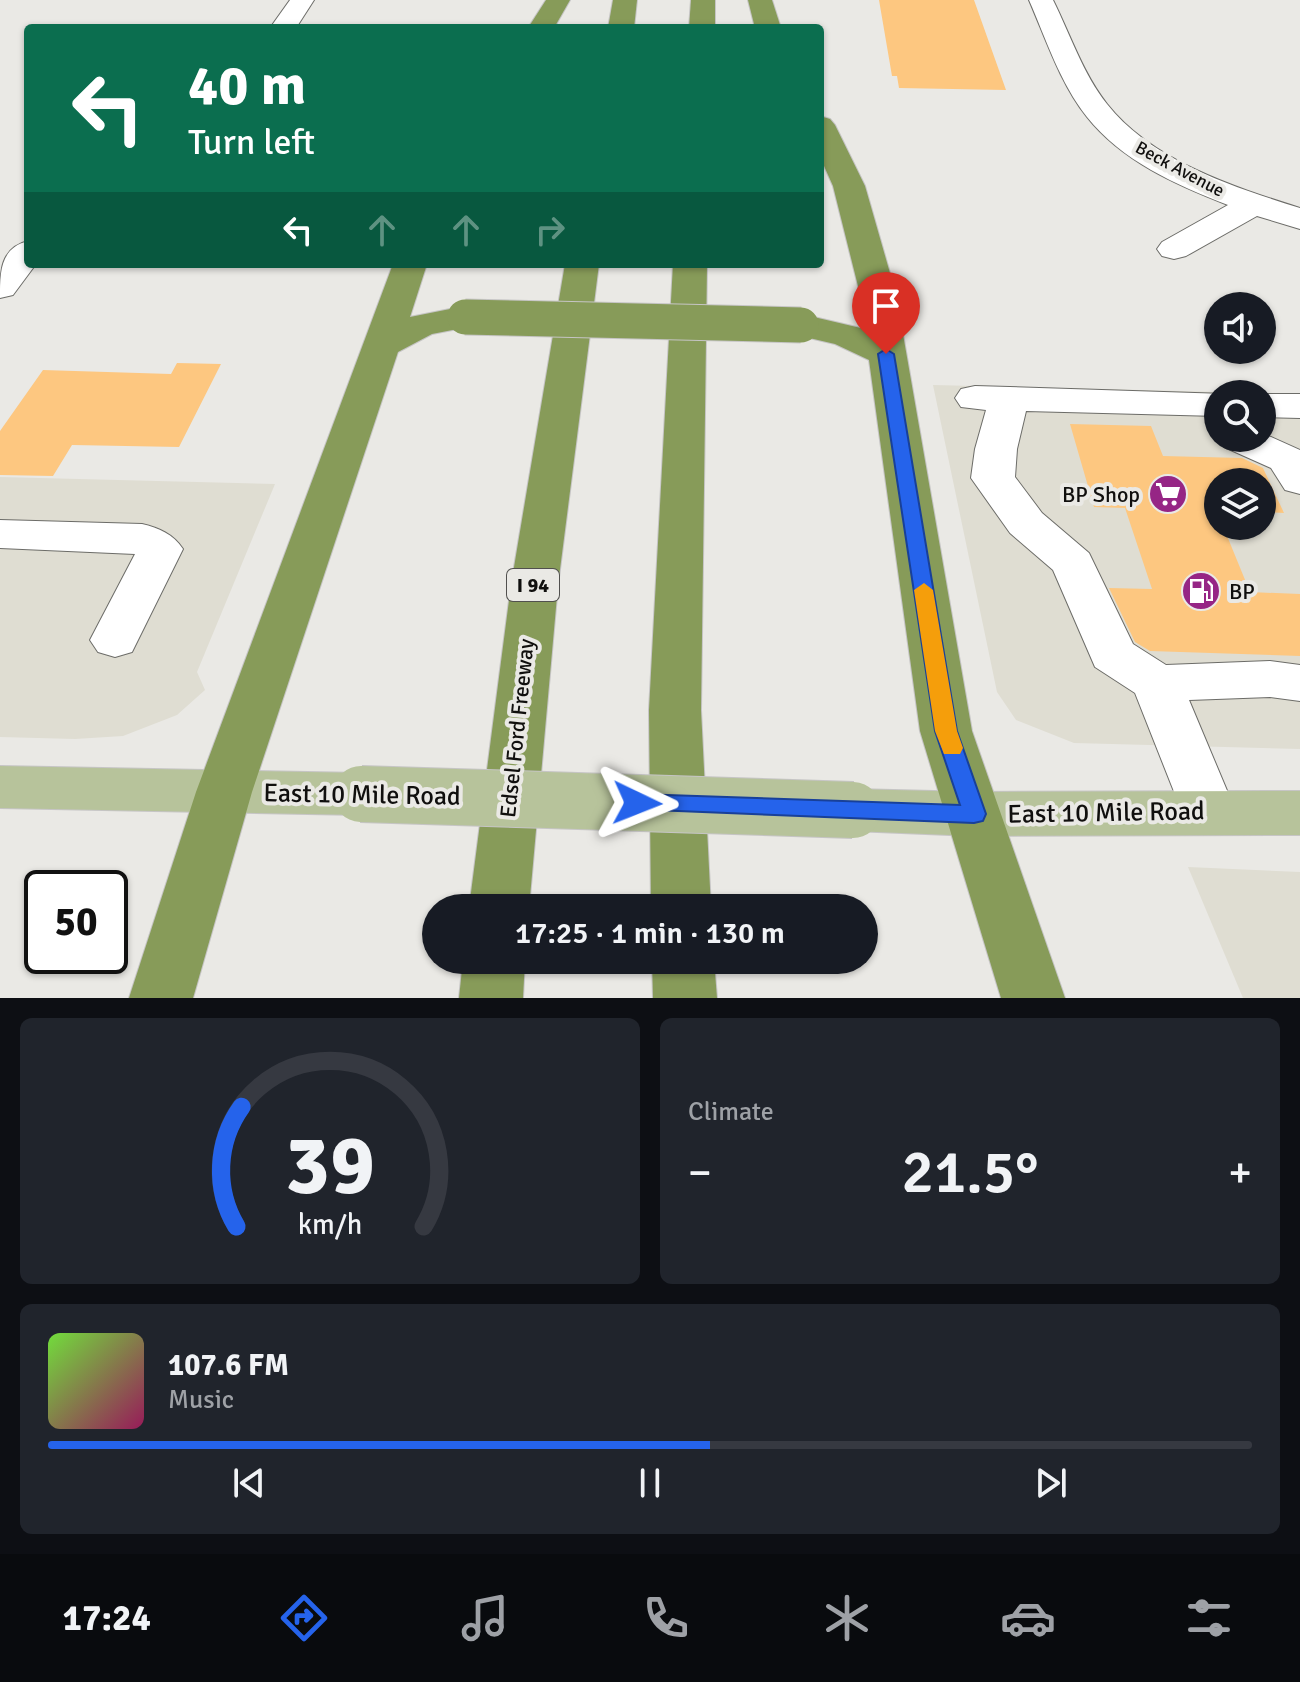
<!DOCTYPE html>
<html lang="en">
<head>
<meta charset="utf-8">
<style>
	body { margin:0; font-family:Signika,sans-serif; background:#20242c; color:#f1f3f6; height:100vh; display:flex; flex-direction:column; font-size:30px; white-space:nowrap }
	* { box-sizing:border-box; margin:0 }
	p { font-size:26px; color:#9ea1a6 }
	.icon { flex:none; width:44px; height:44px; fill:none; stroke:currentColor; stroke-width:2; stroke-linecap:round; stroke-linejoin:round }
	.map { position:relative; height:998px; overflow:hidden }
	.details { display:flex; flex-direction:column; gap:20px; padding:20px; background:#0d0f14; flex:1 }
	.details>* { flex:none }
	.top-card { position:absolute; left:24px; top:24px; width:800px; height:244px; border-radius:8px; box-shadow:0 2px 6px #0004; background:#0b6e4f; color:#fff; overflow:hidden }
	.tools { position:absolute; left:1204px; top:292px; display:grid; gap:16px }
	.tools a { display:grid; place-items:center; width:72px; height:72px; border-radius:50%; background:#171b24; box-shadow:0 2px 6px #0004; font-size:40px }
	.speed { position:absolute; left:24px; top:870px; display:flex; gap:16px; font-size:40px; font-weight:700; text-align:center }
	.speed>* { display:grid; place-content:center; width:104px; height:104px; border-radius:50%; background:#171b24; box-shadow:0 2px 6px #0004; line-height:1 }
	.speed .limit { border:4px solid #111; border-radius:12px; background:#fff; color:#111 }
	.pin { position:absolute; display:grid; place-items:center; width:68px; height:68px; color:#fff; margin:-82px -34px; border-radius:50% 50% 50% 0; rotate:-45deg; box-shadow:0 0 8px #0007 }
	.pin .icon { rotate:45deg }
	.me { position:absolute; width:88px; margin:-44px; rotate:92deg; stroke-linejoin:round; filter:drop-shadow(0 0 6px #0008) }
	.turn { display:flex; align-items:center; gap:28px; height:168px; padding:0 32px; font-size:36px }
	.turn .icon { width:104px; height:104px; stroke-width:2.5 }
	.turn b { display:block; font-size:56px; line-height:68px }
	.lanes { display:flex; align-items:center; height:76px; padding:0 32px; background:#0003; justify-content:center; gap:40px; direction:ltr }
	.lanes .off { opacity:.35 }
	.big { font-size:60px; font-weight:600; line-height:1.1 }
	.details .widget { flex:1; display:flex; flex-direction:column; justify-content:center; gap:12px; min-width:0; padding:0 28px; border-radius:12px; background:#20242c }
	.details .dial { align-items:center; gap:0 }
	.dial svg { height:208px; overflow:visible; fill:none; stroke:#363941; stroke-width:7; stroke-linecap:round; text-anchor:middle }
	.dial text { fill:#f1f3f6; stroke:none }
	.song { display:flex; align-items:center; gap:24px }
	.cover { width:96px; height:96px; border-radius:12px; background:linear-gradient(135deg,hsl(100 70% 55%),hsl(330 70% 35%)) }
	.played { height:8px; border-radius:4px; background:linear-gradient(90deg,#2563eb 55%,#363941 55%) }
	.keys { display:flex; justify-content:space-around; direction:ltr }
	.heat { display:flex; justify-content:space-between; align-items:center; font-size:44px; direction:ltr }
	.details .tiles { flex:1; display:grid; gap:20px; grid-template-columns:1fr 1fr }
	.widget:last-child { grid-column:span 2 }
	.trip { position:absolute; left:422px; top:894px; width:456px; height:80px; border-radius:40px; background:#171b24; box-shadow:0 2px 6px #0004; font-weight:600; line-height:80px; text-align:center }
	.tab-bar { display:flex; height:128px; justify-content:space-around; align-items:center; background:#090b0e; color:#9ea1a6 }
	.tab-bar .icon { width:56px; height:56px }
	.tab-bar .current { color:#2563eb }
	.tab-bar b { font-size:36px; color:#f1f3f6 }
	.map>svg:first-child { display:block }
</style>
</head>
<body>
<div class="map">
<svg width="1300" height="998" viewBox="0 0 1300 998">
	<rect width="100%" height="100%" fill="#eae9e5"/>
	<g fill="#dfddd2" fill-rule="evenodd">
		<path d="M933,385L1300,394V749L1074,743L1016,720L997,692ZM1218,394H1262V438H1218ZM1218,482H1262V526H1218Z"/>
		<polygon points="0,477 275,484 197,672 205,690 177,715 123,736 75,739 0,737"/>
		<polygon points="1188,867 1300,872 1300,998 1243,998"/>
	</g>
	<g fill="#fdc780">
		<polygon points="879,0 974,0 1006,90 899,88 897,76 892,76"/>
		<polygon points="177,363 221,364 179,447 72,445 53,476 0,475 0,431 43,370 171,374"/>
		<polygon points="1070,424 1151,426 1163,456 1242,458 1263,468 1284,513 1262,512 1262,482 1218,482 1218,526 1223,526 1250,592 1300,594 1300,656 1150,651 1135,642 1109,588 1152,589 1125,508 1094,507"/>
	</g>
	<g fill="none" stroke-linecap="round" stroke-linejoin="round">
		<defs>
			<g id="minor">
				<polygon points="290,0 314,0 296,28 270,28"/>
				<path d="M1029,0H1053C1070,34 1083,74 1107,104C1152,161 1233,187 1300,208V229L1257,216L1186,256L1174,259L1162,256L1157,249L1162,242L1228,205C1176,185 1122,161 1087,117C1060,83 1046,39 1029,0Z"/>
				<path d="M28,241V264H36L13,295L0,298C0,272 0,248 28,241Z"/>
				<polygon points="975,386 1226,394 1218,394 1218,416 1026,411 1017,449 1015,477 1042,513 1089,553 1133,644 1166,665 1270,661 1300,665 1300,701 1270,697 1189,700 1236,812 1228,827 1208,834 1188,827 1135,693 1095,667 1053,570 1010,533 971,478 975,449 986,410 961,407 955,398 961,389"/>
				<polygon points="1258,394 1300,394 1300,418 1262,417 1262,394"/>
				<polygon points="1262,433 1300,450 1300,494 1285,490 1271,468 1224,447 1218,438 1262,438"/>
				<path d="M0,520L142,524C159,528 173,534 183,549L132,652L115,657L98,652L90,640L135,554L0,548Z"/>
			</g>
			<g id="major">
				<polygon points="0,766 361,773 381,779 389,794 381,809 361,815 0,808"/>
				<polygon points="853,789 974,792 1300,791 1300,835 974,836 853,831 833,825 825,810 833,795"/>
			</g>
			<g id="highway">
				<polygon points="546,0 570,0 554,28 528,28"/>
				<polygon points="613,0 637,0 634,28 608,28"/>
				<polygon points="691,0 715,0 715,28 689,28"/>
				<polygon points="748,0 772,0 781,28 755,28"/>
				<polygon points="820,116 830,119 835,125 865,186 896,294 972,731 1065,998 1001,998 920,731 869,360 835,344 788,333 782,325 788,317 801,314 865,329 860,294 833,186 820,157"/>
				<polygon points="393,264 427,264 410,317 465,306 478,309 483,317 478,325 432,334 398,352 252,792 193,998 129,998 196,792"/>
				<polygon points="565,264 599,264 558,585 529,908 469,908 511,585"/>
				<polygon points="673,264 707,264 701,710 711,908 651,908 649,710"/>
				<polygon points="463,960 525,960 523,998 459,998"/>
				<polygon points="652,960 714,960 717,998 653,998"/>
			</g>
		</defs>
		<use href="#minor" stroke="#6c6c68" stroke-width="2"/>
		<use href="#major" stroke="#c6c5c5" stroke-width="2"/>
		<use href="#highway" stroke="#c6c5c5" stroke-width="2"/>
		<use href="#minor" fill="#fff" fill-rule="evenodd"/>
		<use href="#major" fill="#b7c39b" fill-rule="evenodd"/>
		<use href="#highway" fill="#879b59" fill-rule="evenodd"/>
		<defs>
			<polyline id="major-bridge" points="361,794 853,810"/>
			<polyline id="highway-bridge" points="465,317 801,325"/>
		</defs>
		<use href="#major-bridge" stroke="#c6c5c5" stroke-width="58" stroke-linecap="butt"/>
		<use href="#highway-bridge" stroke="#c6c5c5" stroke-width="37" stroke-linecap="butt"/>
		<use href="#major-bridge" stroke="#b7c39b" stroke-width="56"/>
		<use href="#highway-bridge" stroke="#879b59" stroke-width="35"/>
	</g>
	<polygon fill="#2563eb" stroke="#184099" stroke-width="2" points="886,349 894,354 957,731 986,814 983,821 974,823 629,809 626,803 629,797 637,794 960,805 935,731 878,354"/>
	<polygon fill="#f59e0b" points="924,583 933,590 957,731 963,748 960,754 944,754 935,731 914,590"/>
	<defs>
		<symbol id="supermarket-disc" viewBox="-11 -11 22 22"><circle r="9.5" fill="#962585" stroke="#eae9e5"/><path d="M-6-5.5h2.5l.6 2H6L4.5 2H-2.5L-4.4-4H-6ZM-1.5 3.2a1.3 1.3 0 1 0 .1 0ZM3 3.2a1.3 1.3 0 1 0 .1 0Z" fill="#fff"/></symbol>
		<symbol id="fuel-disc" viewBox="-11 -11 22 22"><circle r="9.5" fill="#962585" stroke="#eae9e5"/><path d="M-5.5-6h7V0h2V4h1.3V-2.5L3-4.5l.8-.8L6-3V5H2.5V1h-1V6h-7ZM-4.2-4.7v3.2H.2V-4.7Z" fill="#fff"/></symbol>
	</defs>
	<g fill-rule="evenodd">
		<use href="#supermarket-disc" x="1146" y="472" width="44" height="44"/>
		<use href="#fuel-disc" x="1179" y="569" width="44" height="44"/>
	</g>
	<g text-anchor="middle" dominant-baseline="central" stroke-width="8" stroke-linejoin="round" paint-order="stroke">
		<g font-size="18" fill="#100f0e" stroke="#eae9e5">
			<text transform="translate(1180 169) rotate(28)">Beck Avenue</text>
		</g>
		<rect fill="#eae9e5" stroke="#51504e" stroke-width="2" x="507" y="569" width="52" height="32" rx="6"/>
		<g font-size="20" font-weight="bold" fill="#100f0e">
			<text x="533" y="585">I 94</text>
		</g>
		<g font-size="22" fill="#100f0e" stroke="#eae9e5" text-anchor="end">
			<text x="1140" y="494">BP Shop</text>
			<text x="1229" y="591" text-anchor="start">BP</text>
		</g>
		<g font-size="22" fill="#100f0e" stroke="#eae9e5">
			<text transform="translate(517 728) rotate(-84)">Edsel Ford Freeway</text>
		</g>
		<g font-size="26" fill="#100f0e" stroke="#eae9e5">
			<text transform="translate(362 795) rotate(1)">East 10 Mile Road</text>
			<text transform="translate(1106 813) rotate(-1)">East 10 Mile Road</text>
		</g>
	</g>
</svg>
<div class="tools">
<a><svg class="icon" aria-label="sound" viewBox="0 0 24 24"><path d="M4 9h4l5-4v14l-5-4H4zM17 9q2 3 0 6"/></svg></a>
<a><svg class="icon" aria-label="search" viewBox="0 0 24 24"><circle cx="10" cy="10" r="6"/><path d="M15 15l6 6"/></svg></a>
<a><svg class="icon" aria-label="layers" viewBox="0 0 24 24"><path d="M12 4l9 5-9 5-9-5zM3 14l9 5 9-5"/></svg></a>
</div>
<div class="speed"><div class="limit">50</div></div>
<div class="pin" style="left:886px;top:354px;background:#d93025"><svg class="icon" aria-label="arrive" viewBox="0 0 24 24"><path d="M6 21V4h12l-3 4 3 4H6"/></svg></div>
<svg class="me" style="left:637px;top:803px" viewBox="-20 -20 40 40"><path d="M0-17L14 15 0 8-14 15z" fill="#2563eb" stroke="#fff" stroke-width="4"/></svg>
<div class="trip">17:25 · 1 min · 130 m</div>
<div class="top-card">
<div class="turn"><svg class="icon" aria-label="left" viewBox="0 0 24 24"><path d="M17 20v-9H6M10 6l-5 5 5 5"/></svg><div><b>40 m</b>Turn left</div></div>
<div class="lanes"><svg class="icon" aria-label="left" viewBox="0 0 24 24"><path d="M17 20v-9H6M10 6l-5 5 5 5"/></svg><svg class="icon off" aria-label="ahead" viewBox="0 0 24 24"><path d="M12 20V5M6 11l6-6 6 6"/></svg><svg class="icon off" aria-label="ahead" viewBox="0 0 24 24"><path d="M12 20V5M6 11l6-6 6 6"/></svg><svg class="icon off" aria-label="right" viewBox="0 0 24 24"><path d="M7 20v-9h11M14 6l5 5-5 5"/></svg></div>
</div>
</div>
<section class="details">
<div class="tiles">
<div class="widget dial"><svg viewBox="0 0 100 80">
<path d="M14 69A42 42 0 1 1 86 69"/>
<path d="M14 69A42 42 0 0 1 16 23" stroke="#2563eb"/>
<text x="50" y="56" font-size="32" font-weight="700">39</text>
<text x="50" y="72" font-size="11">km/h</text>
</svg></div>
<div class="widget"><p>Climate</p>
<div class="heat"><a>−</a><b class="big">21.5°</b><a>+</a></div>
</div>
<div class="widget">
<div class="song"><i class="cover"></i><div><b>107.6 FM</b><p>Music</p></div></div>
<div class="played"></div>
<div class="keys"><svg class="icon" aria-label="previous" viewBox="0 0 24 24"><path d="M18 5L8 12l10 7zM5 5v14"/></svg><svg class="icon" aria-label="pause" viewBox="0 0 24 24"><path d="M8 5v14M16 5v14"/></svg><svg class="icon" aria-label="next" viewBox="0 0 24 24"><path d="M6 5l10 7-10 7zM19 5v14"/></svg></div>
</div>
</div>
</section>
<nav class="tab-bar">
<b>17:24</b>
<svg class="icon current" aria-label="directions" viewBox="0 0 24 24"><path d="M12 3l9 9-9 9-9-9zM9 14v-3h6M13 9l2 2-2 2"/></svg>
<svg class="icon" aria-label="music" viewBox="0 0 24 24"><path d="M9 18V5l10-2v13"/><circle cx="6" cy="18" r="3"/><circle cx="16" cy="16" r="3"/></svg>
<svg class="icon" aria-label="phone" viewBox="0 0 24 24"><path d="M5 4h4l2 5-3 2q2 4 5 5l2-3 5 2v4C11 20 4 13 5 4z"/></svg>
<svg class="icon" aria-label="climate" viewBox="0 0 24 24"><path d="M12 3v18M4 7l16 10M4 17L20 7"/></svg>
<svg class="icon" aria-label="car" viewBox="0 0 24 24"><path d="M5 17H2v-5l4-1 3-4h7l3 4 3 1v5h-3M9 17h6M6 11h13"/><circle cx="7" cy="17" r="2"/><circle cx="17" cy="17" r="2"/></svg>
<svg class="icon" aria-label="filters" viewBox="0 0 24 24"><path d="M4 7h16M4 17h16"/><circle cx="9" cy="7" r="2"/><circle cx="15" cy="17" r="2"/></svg>
</nav>
</body>
</html>
